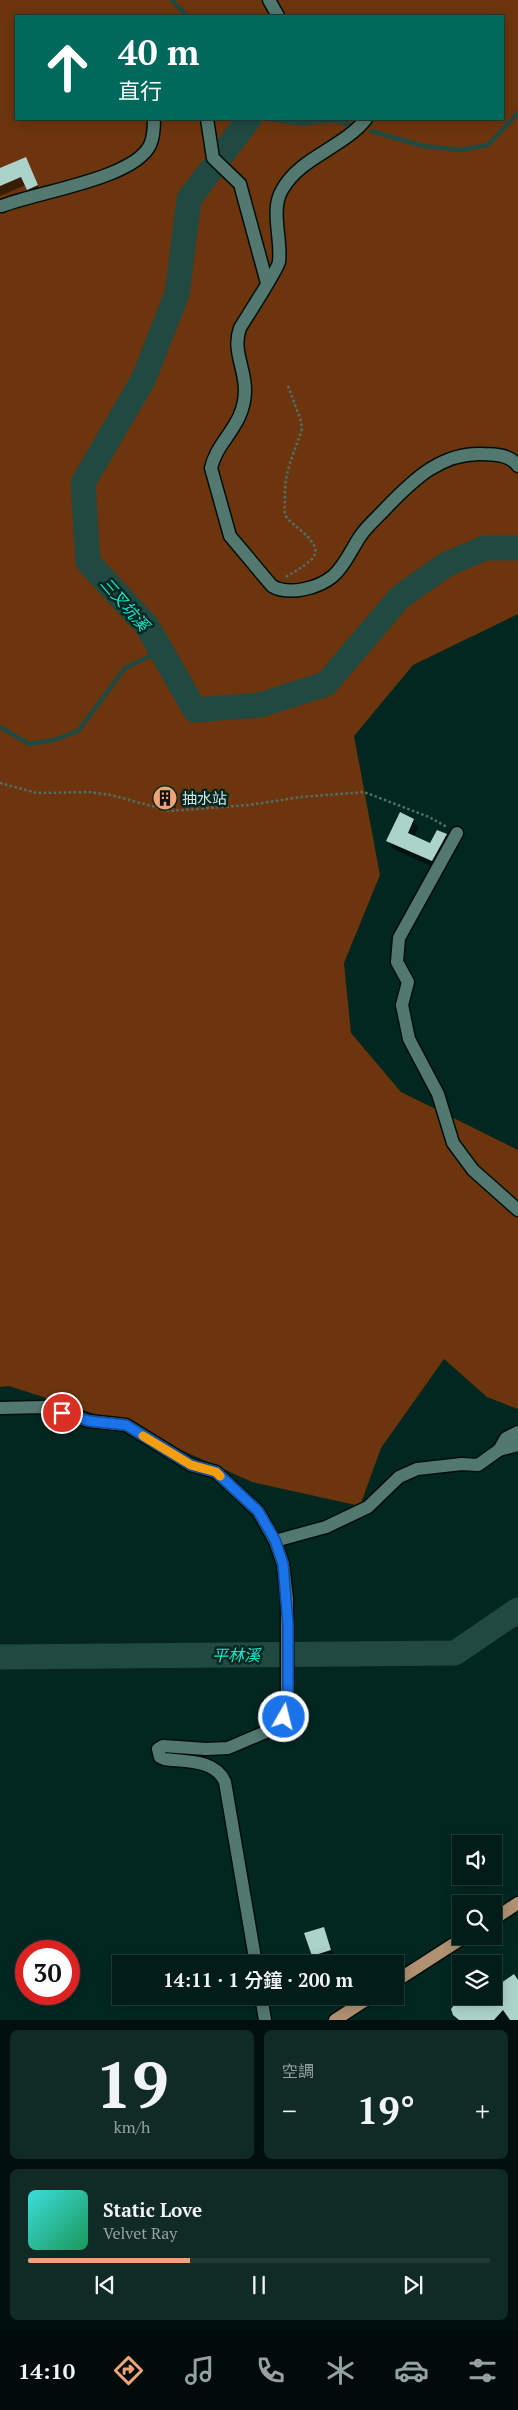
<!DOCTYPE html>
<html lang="zh-TW">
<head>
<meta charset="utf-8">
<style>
	body { margin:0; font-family:"PT Serif","Noto Sans TC",serif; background:#102a26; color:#f1f3f6; height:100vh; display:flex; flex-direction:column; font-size:19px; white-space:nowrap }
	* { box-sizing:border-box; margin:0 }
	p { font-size:16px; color:#96a2a2 }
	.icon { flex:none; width:28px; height:28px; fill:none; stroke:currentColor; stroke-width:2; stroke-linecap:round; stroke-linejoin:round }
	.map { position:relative; height:2020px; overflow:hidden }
	.drawer { display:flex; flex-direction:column; gap:10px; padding:10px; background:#01100e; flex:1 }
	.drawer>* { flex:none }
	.hud { position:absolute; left:15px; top:15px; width:489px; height:105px; border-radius:0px; box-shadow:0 2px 12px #0003,0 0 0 1px #233b38; background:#00695c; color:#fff; overflow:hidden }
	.buttons { position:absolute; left:452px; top:1835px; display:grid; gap:10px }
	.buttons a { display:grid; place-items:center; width:50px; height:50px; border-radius:0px; background:#021d19; box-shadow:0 2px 12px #0003,0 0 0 1px #233b38; font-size:25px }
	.speed { position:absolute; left:15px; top:1940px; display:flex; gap:10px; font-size:25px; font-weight:700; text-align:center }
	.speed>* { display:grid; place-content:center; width:65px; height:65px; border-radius:50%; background:#021d19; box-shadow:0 2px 12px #0003,0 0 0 1px #233b38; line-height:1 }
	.speed .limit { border:8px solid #d22; background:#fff; color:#111 }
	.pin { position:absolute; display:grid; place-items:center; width:42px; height:42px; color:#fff; margin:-21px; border:2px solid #fff; border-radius:50%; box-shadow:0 1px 5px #0007 }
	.me { position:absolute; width:55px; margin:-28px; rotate:8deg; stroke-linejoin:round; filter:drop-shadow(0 0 4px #0008) }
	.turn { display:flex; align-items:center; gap:18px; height:105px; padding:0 20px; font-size:22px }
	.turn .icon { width:65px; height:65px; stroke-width:2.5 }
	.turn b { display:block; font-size:35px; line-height:42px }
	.big { font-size:38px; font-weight:600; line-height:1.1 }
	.drawer .card { flex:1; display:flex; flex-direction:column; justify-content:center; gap:8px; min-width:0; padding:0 18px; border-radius:8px; background:#102a26 }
	.drawer .dial { align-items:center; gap:0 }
	.dial b { font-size:65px; line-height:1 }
	.song { display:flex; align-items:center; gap:15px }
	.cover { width:60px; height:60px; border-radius:8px; background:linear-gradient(135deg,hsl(180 70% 55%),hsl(150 70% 35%)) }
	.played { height:5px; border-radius:2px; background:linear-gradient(90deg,#efa376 35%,#233b38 35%) }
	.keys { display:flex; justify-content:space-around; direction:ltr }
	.heat { display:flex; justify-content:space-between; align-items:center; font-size:28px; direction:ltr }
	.drawer .tiles { flex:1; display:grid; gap:10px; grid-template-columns:1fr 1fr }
	.card:last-child { grid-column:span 2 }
	.trip { position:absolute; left:112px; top:1955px; width:292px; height:50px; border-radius:0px; background:#021d19; box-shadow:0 2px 12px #0003,0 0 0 1px #233b38; font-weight:600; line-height:50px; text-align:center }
	.tab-bar { display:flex; height:80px; justify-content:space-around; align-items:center; background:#010c0a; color:#96a2a2 }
	.tab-bar .icon { width:35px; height:35px }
	.tab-bar .current { color:#efa376 }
	.tab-bar b { font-size:22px; color:#f1f3f6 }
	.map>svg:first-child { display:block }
</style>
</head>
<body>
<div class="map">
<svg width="518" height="2020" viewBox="0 0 518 2020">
	<rect width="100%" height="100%" fill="#022721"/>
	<path fill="#6c350d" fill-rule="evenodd" d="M0,0H518V614L413,665L354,736L380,875L344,963L351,1033L401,1092L518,1150V1409L487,1397L444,1359L381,1448L360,1506L252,1482L117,1421L9,1386L0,1387ZM16,16H502V119H16Z"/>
	<g fill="#0007">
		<polygon points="30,166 41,193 32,197 26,185 0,196 0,169"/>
		<polygon points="174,794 176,808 158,807 156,804"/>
		<polygon points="413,820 418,828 414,837 431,845 446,835 451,844 437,869 393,849 388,841"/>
		<polygon points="323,1928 335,1958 318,1964 313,1955"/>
		<polygon points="514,1976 518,1982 518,2020 456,2020 453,2009 494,1996 494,1989"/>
	</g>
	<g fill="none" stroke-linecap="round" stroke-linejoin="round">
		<g stroke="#204941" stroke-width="4.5">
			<polyline points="172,0 187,16"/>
			<polyline points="269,119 302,124 332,120 348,124"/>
			<polyline points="371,131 423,146 460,150 488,145 518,113"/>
			<polyline points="0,727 29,744 54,740 78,731 125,668 161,651"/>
		</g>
		<g stroke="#204941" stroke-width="25">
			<polyline points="224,152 249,119"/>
			<polyline points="210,171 189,199 177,294 143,380 83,483 88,562 147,626 195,710 260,705 326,684 400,597 447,564 485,548 518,548"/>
			<polyline points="0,1657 455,1653 518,1610"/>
		</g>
	</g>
	<g fill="#acd3ca">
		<polygon points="26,157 38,185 27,190 21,177 0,186 0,168"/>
		<polygon points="155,792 175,793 175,804 155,804"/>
		<polygon points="400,812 414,819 408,833 430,843 437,830 447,834 432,861 386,841"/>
		<polygon points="324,1927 331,1950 312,1956 304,1933"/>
		<polygon points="514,1974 518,1980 518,2020 510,2020 503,2010 494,2020 459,2020 453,2015 451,2009 461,1996 494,1996 494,1988"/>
	</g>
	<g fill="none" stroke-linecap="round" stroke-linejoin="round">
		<defs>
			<g id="minor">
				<polyline points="269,0 278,16"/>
				<polyline points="207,119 213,158 240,184 267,283"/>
				<path d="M366,119C343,148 300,157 282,190C270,210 282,239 279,262C278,269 246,318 240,328C232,350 245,368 245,390C245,426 217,440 211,468L230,536L272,586C289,596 319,588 333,576C345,566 352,548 361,535C368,525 379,516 387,507C414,479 442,452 483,454C495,454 511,455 518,466"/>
				<path d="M2,206C36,192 134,179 150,145C153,139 154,126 154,119"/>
				<polyline points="457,833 399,938 397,962 408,982 402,1005 409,1039 438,1094 453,1143 473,1170 518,1210"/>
				<path d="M0,1408L45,1407L89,1421L126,1425L191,1465L216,1472L258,1511L275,1541L283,1564L287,1599V1697L284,1717L268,1731L228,1748L206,1749L163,1746L158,1749L160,1757L164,1759C186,1762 215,1759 225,1782L256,1964"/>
				<polyline points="499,1450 506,1438 518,1432"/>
				<polyline points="275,1541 326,1527 368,1507 399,1477 417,1469 462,1464 478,1465 499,1450 518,1445"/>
				<polyline points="261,1996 265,2020"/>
			</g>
			<g id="major">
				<polyline points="494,1919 518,1903"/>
				<polyline points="396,1981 466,1936"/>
				<polyline points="335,2020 372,1996"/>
			</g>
		</defs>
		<use href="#minor" stroke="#000f0b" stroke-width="15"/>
		<use href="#major" stroke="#000f0b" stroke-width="15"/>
		<g stroke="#51706a" stroke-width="2.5" stroke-dasharray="2.5 2.5" stroke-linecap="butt">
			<path d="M286,577C313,560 330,554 298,528C294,524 287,520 285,514C284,510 285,503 285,498C284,471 294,454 302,429L301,421L288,386"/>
			<polyline points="0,783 37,793 89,792 111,795 170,811 249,805 301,797 364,792 429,817 447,827"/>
		</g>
		<use href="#minor" stroke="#53786f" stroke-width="12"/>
		<use href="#major" stroke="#b09172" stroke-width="12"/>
	</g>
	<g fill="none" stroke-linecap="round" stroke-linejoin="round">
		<defs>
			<polyline id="route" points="62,1413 89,1421 126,1425 191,1465 216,1472 258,1511 275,1540 283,1564 288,1624 288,1697 284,1717"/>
		</defs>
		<use href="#route" stroke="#114b97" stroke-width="12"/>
		<use href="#route" stroke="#1a73e8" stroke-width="9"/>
		<polyline stroke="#f59e0b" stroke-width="9" points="143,1436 191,1465 216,1472 220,1476"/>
	</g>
	<defs>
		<symbol id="building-disc" viewBox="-11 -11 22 22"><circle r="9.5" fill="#efa376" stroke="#022721"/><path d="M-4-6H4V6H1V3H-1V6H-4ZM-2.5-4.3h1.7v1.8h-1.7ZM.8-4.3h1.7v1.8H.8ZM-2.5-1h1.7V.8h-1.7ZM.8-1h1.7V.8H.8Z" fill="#111"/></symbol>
	</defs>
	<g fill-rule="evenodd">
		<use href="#building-disc" x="151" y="784" width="28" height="28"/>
	</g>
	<g text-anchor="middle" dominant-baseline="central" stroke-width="5" stroke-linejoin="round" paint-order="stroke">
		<g font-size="15" fill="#d4e7e2" stroke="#022721" text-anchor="start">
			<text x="182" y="798">抽水站</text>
		</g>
		<g font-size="16" font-style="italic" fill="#14ebcc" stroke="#022721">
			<text transform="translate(125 604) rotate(49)">三叉坑溪</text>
			<text x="236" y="1655">平林溪</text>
		</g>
	</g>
</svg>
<div class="buttons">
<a><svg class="icon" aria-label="sound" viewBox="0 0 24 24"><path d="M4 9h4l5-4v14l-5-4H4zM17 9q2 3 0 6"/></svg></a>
<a><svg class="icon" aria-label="search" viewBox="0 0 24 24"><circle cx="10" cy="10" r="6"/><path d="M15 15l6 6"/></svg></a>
<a><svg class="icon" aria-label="layers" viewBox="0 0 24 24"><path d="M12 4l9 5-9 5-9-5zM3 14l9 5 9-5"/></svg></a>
</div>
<div class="speed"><div class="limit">30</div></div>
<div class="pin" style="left:62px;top:1413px;background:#d93025"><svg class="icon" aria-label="arrive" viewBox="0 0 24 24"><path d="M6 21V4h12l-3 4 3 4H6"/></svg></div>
<svg class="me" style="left:284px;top:1717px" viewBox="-20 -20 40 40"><circle r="17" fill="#1a73e8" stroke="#fff" stroke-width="3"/><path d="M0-11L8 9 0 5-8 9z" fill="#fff"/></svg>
<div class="trip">14:11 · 1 分鐘 · 200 m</div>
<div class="hud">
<div class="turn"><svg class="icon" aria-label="ahead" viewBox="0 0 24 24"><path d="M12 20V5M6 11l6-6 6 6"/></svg><div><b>40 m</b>直行</div></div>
</div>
</div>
<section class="drawer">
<div class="tiles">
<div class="card dial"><b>19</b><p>km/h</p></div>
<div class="card"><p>空調</p>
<div class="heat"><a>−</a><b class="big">19°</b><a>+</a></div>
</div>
<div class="card">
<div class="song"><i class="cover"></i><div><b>Static Love</b><p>Velvet Ray</p></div></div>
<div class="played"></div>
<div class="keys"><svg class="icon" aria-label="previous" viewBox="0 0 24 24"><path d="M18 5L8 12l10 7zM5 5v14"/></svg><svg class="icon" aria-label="pause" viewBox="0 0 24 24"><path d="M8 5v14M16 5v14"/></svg><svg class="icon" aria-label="next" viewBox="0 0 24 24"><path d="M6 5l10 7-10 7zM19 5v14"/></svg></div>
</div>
</div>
</section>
<nav class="tab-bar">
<b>14:10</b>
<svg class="icon current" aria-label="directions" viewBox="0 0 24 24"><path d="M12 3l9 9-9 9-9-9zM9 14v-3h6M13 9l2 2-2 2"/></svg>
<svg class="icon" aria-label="music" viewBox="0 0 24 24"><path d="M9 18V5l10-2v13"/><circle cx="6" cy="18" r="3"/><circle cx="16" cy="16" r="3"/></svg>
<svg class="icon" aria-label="phone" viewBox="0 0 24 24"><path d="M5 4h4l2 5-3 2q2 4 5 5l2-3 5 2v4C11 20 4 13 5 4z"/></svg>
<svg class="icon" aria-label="climate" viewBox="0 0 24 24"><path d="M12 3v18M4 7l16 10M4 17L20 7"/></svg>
<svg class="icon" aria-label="car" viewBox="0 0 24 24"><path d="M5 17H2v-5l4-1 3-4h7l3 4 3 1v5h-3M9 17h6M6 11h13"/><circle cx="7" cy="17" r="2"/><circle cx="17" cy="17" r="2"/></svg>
<svg class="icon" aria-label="filters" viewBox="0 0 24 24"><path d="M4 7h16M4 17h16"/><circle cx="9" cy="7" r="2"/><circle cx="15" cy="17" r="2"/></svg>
</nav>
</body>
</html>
